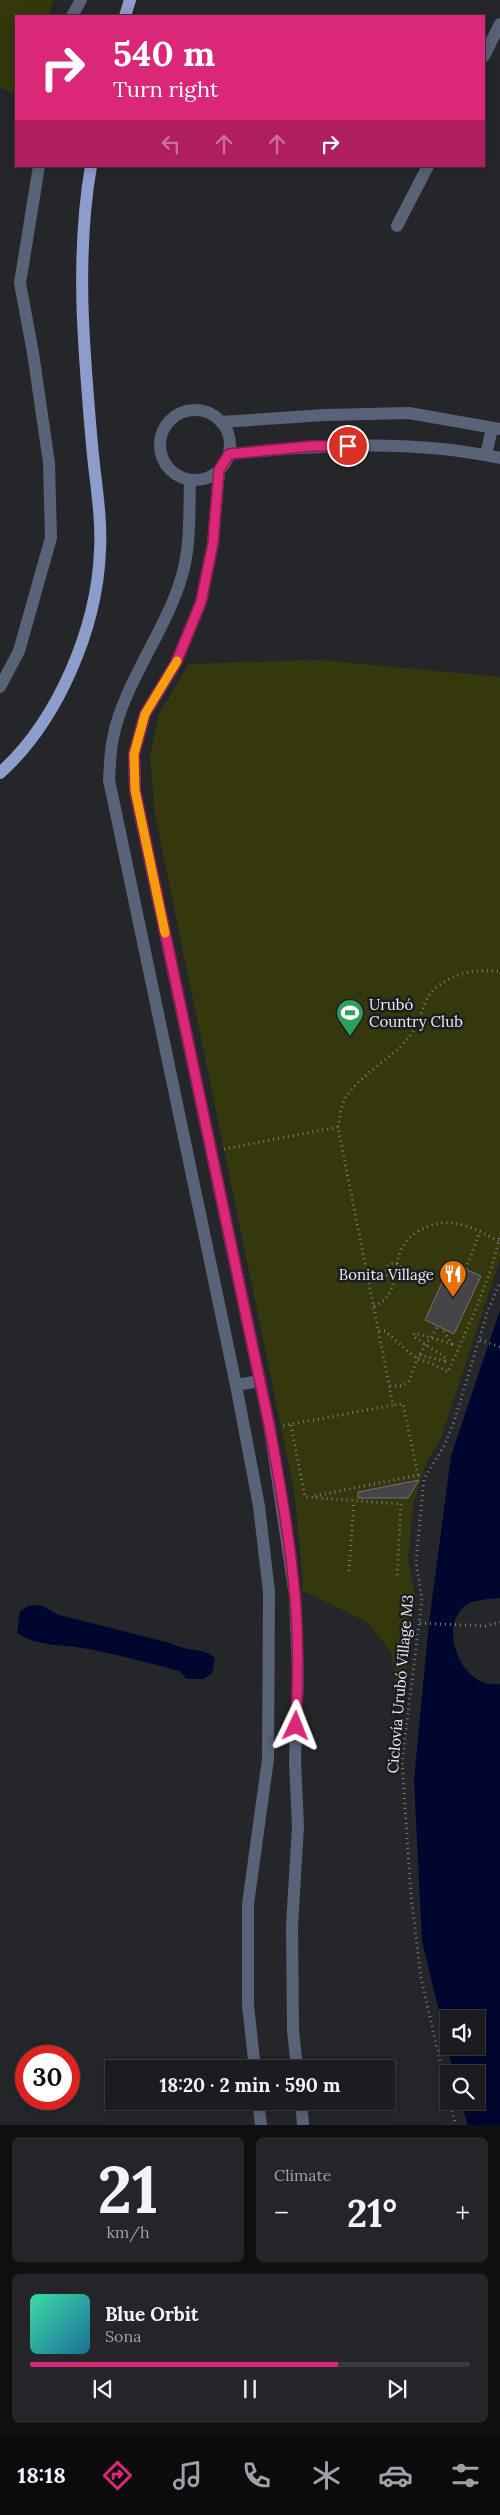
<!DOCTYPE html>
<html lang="en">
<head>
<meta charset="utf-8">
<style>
	body { margin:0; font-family:Lora,serif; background:#252529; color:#f1f3f6; height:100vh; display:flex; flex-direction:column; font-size:19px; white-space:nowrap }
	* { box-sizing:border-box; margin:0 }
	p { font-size:16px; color:#a0a1a5 }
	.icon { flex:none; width:28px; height:28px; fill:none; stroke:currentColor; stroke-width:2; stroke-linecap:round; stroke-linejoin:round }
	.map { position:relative; height:2125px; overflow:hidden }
	.details { display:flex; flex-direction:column; gap:12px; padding:12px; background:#0f0f12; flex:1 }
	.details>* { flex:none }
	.guide { position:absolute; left:15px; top:15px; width:470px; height:152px; border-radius:0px; box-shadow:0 2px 12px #0003,0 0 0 1px #3a3a3e; background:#db2777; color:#fff; overflow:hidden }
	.tools { position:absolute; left:440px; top:2010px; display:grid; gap:10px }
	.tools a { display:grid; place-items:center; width:45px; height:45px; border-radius:0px; background:#1c1c20; box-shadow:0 2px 12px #0003,0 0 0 1px #3a3a3e; font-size:25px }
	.speed { position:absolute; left:15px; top:2045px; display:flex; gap:10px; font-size:25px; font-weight:700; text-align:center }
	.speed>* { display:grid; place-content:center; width:65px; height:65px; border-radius:50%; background:#1c1c20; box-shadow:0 2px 12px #0003,0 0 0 1px #3a3a3e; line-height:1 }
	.speed .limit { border:8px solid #d22; background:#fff; color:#111 }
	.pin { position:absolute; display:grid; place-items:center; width:42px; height:42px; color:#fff; margin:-21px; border:2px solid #fff; border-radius:50%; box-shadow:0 1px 5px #0007 }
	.me { position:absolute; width:55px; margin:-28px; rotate:2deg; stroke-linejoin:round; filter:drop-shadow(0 0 4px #0008) }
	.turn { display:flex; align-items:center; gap:18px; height:105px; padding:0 15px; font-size:22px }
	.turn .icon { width:65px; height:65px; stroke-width:2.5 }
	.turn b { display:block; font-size:35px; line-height:42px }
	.lanes { display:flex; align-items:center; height:48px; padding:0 15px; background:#0003; justify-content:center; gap:25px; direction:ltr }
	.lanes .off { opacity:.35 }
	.big { font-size:38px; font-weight:800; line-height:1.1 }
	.details .card { flex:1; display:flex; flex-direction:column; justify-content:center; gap:8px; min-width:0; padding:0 18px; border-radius:8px; background:#252529 }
	.details .dial { align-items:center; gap:0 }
	.dial b { font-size:65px; line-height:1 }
	.song { display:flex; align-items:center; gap:15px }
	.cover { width:60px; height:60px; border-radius:8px; background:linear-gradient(135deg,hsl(160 70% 55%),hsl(200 70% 35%)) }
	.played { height:5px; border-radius:2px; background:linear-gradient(90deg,#db2777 70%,#3a3a3e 70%) }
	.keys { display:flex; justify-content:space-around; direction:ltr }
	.heat { display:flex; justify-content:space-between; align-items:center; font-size:28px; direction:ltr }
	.details .tiles { flex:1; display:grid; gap:12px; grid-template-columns:1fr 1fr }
	.card:last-child { grid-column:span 2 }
	.trip { position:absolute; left:105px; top:2060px; width:290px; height:50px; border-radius:0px; background:#1c1c20; box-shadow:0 2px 12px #0003,0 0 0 1px #3a3a3e; font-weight:800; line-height:50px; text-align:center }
	.menu { display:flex; height:80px; justify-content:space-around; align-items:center; background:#0b0b0d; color:#a0a1a5 }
	.menu .icon { width:35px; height:35px }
	.menu .current { color:#db2777 }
	.menu b { font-size:22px; color:#f1f3f6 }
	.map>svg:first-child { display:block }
</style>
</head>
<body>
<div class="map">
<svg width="500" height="2125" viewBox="0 0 500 2125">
	<rect width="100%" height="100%" fill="#25262a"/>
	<g fill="#34380c">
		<polygon points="0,0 53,0 49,16 16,16 16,94 0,87"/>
		<polygon points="321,660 500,677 500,1259 441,1438 426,1464 414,1500 408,1560 415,1595 401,1714 391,1652 367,1622 301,1590 303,1581 294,1490 155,815 150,755 159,714 189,664"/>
	</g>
	<g fill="#00062e" fill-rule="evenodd">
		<path d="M500,1310V1598C489,1599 475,1599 466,1605C436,1628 463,1691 500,1684V2125H468L460,2101H476V2074H454L422,1941L414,1780L429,1623L451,1456ZM449,2019H476V2046H449Z"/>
		<path d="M40,1605L59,1615L170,1643C186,1652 203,1647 215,1658L212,1673L203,1679H187L179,1671C149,1663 119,1655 88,1649C64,1644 37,1647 17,1633L20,1611L28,1606Z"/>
	</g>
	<g fill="#474448" stroke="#737073">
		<polygon points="451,1263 481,1276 454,1334 425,1320"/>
		<polygon points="419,1480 408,1498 358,1498 358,1492"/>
	</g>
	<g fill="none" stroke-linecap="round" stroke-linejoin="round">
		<g stroke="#797a7d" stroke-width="3" stroke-dasharray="1 4" stroke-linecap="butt">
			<path d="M338,1127C340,1118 341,1105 346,1097C363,1071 395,1058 412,1033C422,1018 423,996 438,986C460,971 475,970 500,971"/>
			<polyline points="224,1149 338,1127 393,1405 282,1426"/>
			<circle cx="394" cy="1271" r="8"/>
			<path d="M397,1264C399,1250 406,1239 417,1232C447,1213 471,1227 499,1241"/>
			<polyline points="466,1269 480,1231"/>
			<path d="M374,1306C387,1301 391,1292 394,1279"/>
			<polyline points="379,1331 385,1331 417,1359 431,1363 448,1372 477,1307 491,1269 500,1237"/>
			<polyline points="480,1340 500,1347"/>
			<polyline points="420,1355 445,1361 446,1358 413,1336 415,1333 452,1344 442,1328"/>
			<polyline points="390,1386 402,1386 409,1381 417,1359 438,1326"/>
			<polyline points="291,1425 305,1497 401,1504 397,1577"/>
			<polyline points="315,1496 418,1475 403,1404 393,1405"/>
			<polyline points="349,1571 354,1501"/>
			<polyline points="420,1623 485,1626 500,1622"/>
			<polyline points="449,2100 421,1978 411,1895 402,1762 422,1599 416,1561 424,1479 444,1446 454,1422 488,1310 500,1282"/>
			<polyline points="449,2101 456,2125"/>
		</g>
		<g stroke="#5a6278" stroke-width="12">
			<polyline points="72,16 81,0"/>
			<polyline points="484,56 500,24"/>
			<polyline points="397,226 428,166"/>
			<circle cx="195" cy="445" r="35"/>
			<polyline points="221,422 325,415 409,413 500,429"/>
			<path d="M229,454C319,445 410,439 500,458"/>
			<polyline points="486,455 492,428"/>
			<polyline points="219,471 213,543 201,602 176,663 145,714 134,754 135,791 270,1429 295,1596 298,1674 295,1761 298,1826 292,1926 293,2030 297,2069"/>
			<path d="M190,480C189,512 191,548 181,579C165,632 123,685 113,738C110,751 110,766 109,780L236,1385L259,1506L269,1592L268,1759L248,1904V2005L255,2069"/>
			<polyline points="0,687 19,651 51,538 49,463 33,353 20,283 39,166"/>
			<polyline points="236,1385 260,1381"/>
			<polyline points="258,2101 261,2125"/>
			<polyline points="301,2101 303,2125"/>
		</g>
		<g stroke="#8d9dcb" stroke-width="12">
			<polyline points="125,16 130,0"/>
			<path d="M0,773C58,721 97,628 100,551C102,516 95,480 92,445C84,353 75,259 91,166"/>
		</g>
	</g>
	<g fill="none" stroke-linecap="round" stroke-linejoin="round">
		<defs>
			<path id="route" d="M296,1726C298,1683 299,1640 295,1596C290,1540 280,1484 270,1429L135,790L134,754L145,714L176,663L201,602L213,543L219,470L229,454L313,446H348"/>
		</defs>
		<use href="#route" stroke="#8e194d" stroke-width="12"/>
		<use href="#route" stroke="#db2777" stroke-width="9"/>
		<polyline stroke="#f59e0b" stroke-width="9" points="165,933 135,790 134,754 145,714 177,661"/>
	</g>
	<defs>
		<symbol id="stadium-pin" viewBox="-11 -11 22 30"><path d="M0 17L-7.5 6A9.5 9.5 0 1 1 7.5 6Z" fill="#2e9e5b" stroke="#1b1d20"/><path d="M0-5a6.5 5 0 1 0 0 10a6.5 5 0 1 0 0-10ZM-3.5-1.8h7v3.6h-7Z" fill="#fff"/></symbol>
		<symbol id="restaurant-pin" viewBox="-11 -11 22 30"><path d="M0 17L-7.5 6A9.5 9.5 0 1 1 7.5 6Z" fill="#e8710a" stroke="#1b1d20"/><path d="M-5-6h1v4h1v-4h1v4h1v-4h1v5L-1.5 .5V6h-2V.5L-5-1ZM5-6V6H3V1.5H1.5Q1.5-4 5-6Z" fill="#fff"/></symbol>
	</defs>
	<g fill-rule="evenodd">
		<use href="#stadium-pin" x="334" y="997" width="32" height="43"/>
		<use href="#restaurant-pin" x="437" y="1258" width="32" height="43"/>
	</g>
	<g text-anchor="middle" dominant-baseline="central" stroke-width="5" stroke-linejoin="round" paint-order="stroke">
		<g font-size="15" fill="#ebecef" stroke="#1b1d20" text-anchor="start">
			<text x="369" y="1004">Urubó<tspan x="369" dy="17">Country Club</tspan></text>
			<text x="434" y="1274" text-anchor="end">Bonita Village</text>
		</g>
		<g font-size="15" fill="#ebecef" stroke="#1b1d20">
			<text transform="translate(400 1684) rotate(-85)">Ciclovía Urubó Village M3</text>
		</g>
	</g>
</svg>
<div class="tools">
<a><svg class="icon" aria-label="sound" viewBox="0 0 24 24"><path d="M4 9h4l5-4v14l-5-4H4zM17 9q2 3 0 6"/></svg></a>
<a><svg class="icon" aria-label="search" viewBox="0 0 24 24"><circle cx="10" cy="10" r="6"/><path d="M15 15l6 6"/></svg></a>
</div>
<div class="speed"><div class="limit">30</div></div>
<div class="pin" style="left:348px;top:446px;background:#d93025"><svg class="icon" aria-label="arrive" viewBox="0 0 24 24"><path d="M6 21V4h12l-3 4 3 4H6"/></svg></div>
<svg class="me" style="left:296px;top:1726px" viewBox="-20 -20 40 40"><path d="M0-17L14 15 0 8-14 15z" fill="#db2777" stroke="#fff" stroke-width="4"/></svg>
<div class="trip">18:20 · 2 min · 590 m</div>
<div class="guide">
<div class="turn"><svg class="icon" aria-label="right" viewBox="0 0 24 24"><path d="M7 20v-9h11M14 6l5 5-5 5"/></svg><div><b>540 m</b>Turn right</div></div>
<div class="lanes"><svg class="icon off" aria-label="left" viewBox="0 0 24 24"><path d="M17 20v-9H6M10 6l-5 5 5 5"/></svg><svg class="icon off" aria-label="ahead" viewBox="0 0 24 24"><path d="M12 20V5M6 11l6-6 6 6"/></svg><svg class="icon off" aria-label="ahead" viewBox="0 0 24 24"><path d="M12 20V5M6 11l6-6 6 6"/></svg><svg class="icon" aria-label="right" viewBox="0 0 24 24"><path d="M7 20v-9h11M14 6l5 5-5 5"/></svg></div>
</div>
</div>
<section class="details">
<div class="tiles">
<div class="card dial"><b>21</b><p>km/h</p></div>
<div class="card"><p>Climate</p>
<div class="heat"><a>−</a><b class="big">21°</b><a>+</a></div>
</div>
<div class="card">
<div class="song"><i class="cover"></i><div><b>Blue Orbit</b><p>Sona</p></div></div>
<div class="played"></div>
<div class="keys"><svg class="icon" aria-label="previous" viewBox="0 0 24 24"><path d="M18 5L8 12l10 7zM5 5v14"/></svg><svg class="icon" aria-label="pause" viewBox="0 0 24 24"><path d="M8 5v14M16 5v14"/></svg><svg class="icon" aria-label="next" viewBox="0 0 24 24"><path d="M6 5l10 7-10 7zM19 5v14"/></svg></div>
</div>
</div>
</section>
<nav class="menu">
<b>18:18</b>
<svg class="icon current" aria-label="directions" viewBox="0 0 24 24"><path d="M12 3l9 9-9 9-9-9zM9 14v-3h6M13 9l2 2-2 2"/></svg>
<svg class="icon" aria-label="music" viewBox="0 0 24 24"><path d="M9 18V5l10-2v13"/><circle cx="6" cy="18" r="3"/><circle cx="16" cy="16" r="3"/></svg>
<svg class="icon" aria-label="phone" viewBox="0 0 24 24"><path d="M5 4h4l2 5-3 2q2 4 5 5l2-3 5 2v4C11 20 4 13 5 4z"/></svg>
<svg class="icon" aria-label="climate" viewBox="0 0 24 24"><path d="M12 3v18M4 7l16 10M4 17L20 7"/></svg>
<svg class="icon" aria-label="car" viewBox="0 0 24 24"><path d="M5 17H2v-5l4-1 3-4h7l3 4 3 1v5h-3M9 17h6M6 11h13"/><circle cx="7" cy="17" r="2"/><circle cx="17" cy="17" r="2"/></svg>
<svg class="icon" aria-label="filters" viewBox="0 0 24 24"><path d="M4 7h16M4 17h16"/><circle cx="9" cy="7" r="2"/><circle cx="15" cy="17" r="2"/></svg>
</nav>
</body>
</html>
